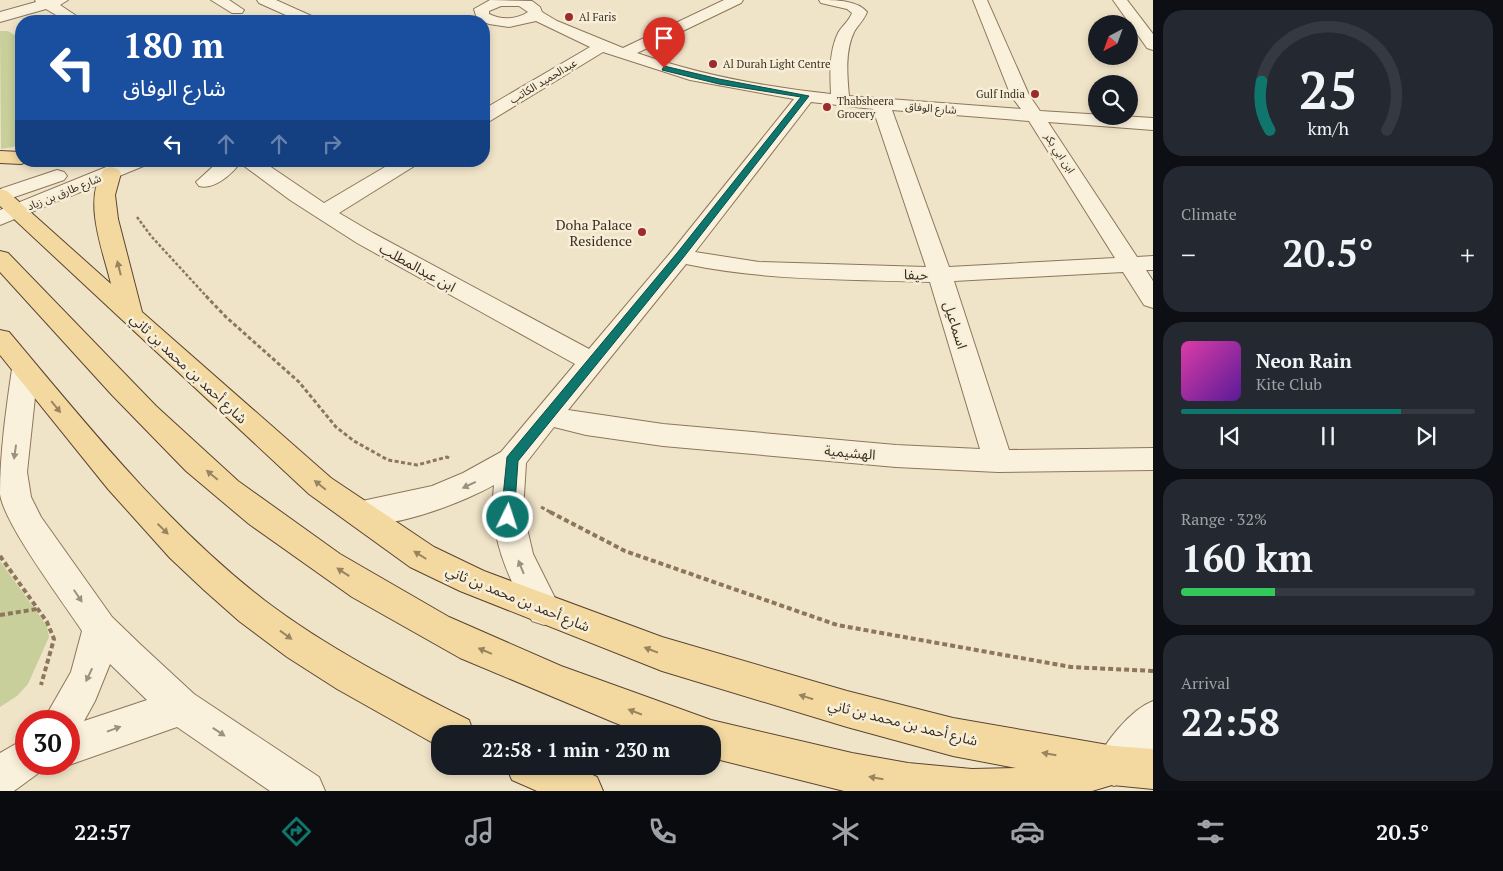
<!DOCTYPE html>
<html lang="en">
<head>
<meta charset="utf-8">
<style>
	body { margin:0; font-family:"PT Serif","Noto Sans Arabic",serif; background:#242831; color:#f1f3f6; height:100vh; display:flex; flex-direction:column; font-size:19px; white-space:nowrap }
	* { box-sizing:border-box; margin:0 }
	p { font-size:16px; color:#9ea1a6 }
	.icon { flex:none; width:28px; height:28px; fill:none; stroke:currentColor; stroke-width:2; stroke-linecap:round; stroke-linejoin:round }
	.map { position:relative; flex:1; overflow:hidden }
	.sheet { display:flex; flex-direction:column; gap:10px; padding:10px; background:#0d0f14; width:350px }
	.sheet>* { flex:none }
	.banner { position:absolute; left:15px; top:15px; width:475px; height:152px; border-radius:20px; box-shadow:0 2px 8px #0003; background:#1a4fa0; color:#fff; overflow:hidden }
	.needle { width:32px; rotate:221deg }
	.controls { position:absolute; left:1088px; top:15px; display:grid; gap:10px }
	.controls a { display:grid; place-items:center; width:50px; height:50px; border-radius:50%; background:#171b24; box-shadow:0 2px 8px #0003; font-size:25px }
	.speed { position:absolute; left:15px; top:710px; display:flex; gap:10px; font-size:25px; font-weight:700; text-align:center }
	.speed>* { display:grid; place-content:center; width:65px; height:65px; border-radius:50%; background:#171b24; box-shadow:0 2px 8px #0003; line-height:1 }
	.speed .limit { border:8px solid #d22; background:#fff; color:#111 }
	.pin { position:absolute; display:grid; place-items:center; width:42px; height:42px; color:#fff; margin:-51px -21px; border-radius:50% 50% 50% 0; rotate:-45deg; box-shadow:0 0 5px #0007 }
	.pin .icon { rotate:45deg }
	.me { position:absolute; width:55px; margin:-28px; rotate:4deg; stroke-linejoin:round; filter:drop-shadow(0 0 4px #0008) }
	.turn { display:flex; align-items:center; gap:18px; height:105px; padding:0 25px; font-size:22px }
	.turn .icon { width:65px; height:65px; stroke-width:2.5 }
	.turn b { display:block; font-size:35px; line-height:42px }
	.lanes { display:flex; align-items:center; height:48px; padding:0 25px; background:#0003; justify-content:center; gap:25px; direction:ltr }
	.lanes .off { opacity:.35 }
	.big { font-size:38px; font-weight:700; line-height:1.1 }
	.sheet .tile { flex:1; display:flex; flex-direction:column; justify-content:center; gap:8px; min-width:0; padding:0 18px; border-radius:20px; background:#242831 }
	.sheet .dial { align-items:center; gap:0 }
	.dial svg { height:130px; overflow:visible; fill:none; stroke:#363941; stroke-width:7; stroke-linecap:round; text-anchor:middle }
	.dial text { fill:#f1f3f6; stroke:none }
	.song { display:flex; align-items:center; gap:15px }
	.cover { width:60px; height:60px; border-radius:8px; background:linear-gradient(135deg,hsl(320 70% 55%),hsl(270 70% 35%)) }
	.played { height:5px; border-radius:2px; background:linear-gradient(90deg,#0f766e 75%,#363941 75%) }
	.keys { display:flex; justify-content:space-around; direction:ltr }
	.heat { display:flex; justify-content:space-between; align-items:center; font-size:28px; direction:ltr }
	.charge { height:8px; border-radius:4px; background:linear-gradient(90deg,#34c759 32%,#363941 0) }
	.trip { position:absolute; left:431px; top:725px; width:290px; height:50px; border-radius:20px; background:#171b24; box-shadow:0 2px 8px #0003; font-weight:700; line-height:50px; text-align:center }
	.tabs { display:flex; height:80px; justify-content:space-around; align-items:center; background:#090b0e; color:#9ea1a6 }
	.tabs .icon { width:35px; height:35px }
	.tabs .active { color:#0f766e }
	.tabs b { font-size:22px; color:#f1f3f6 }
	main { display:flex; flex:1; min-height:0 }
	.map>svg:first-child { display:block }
</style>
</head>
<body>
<main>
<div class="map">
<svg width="1153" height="791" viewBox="0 0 1153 791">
	<rect width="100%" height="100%" fill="#f0e4c8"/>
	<g fill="#c9cf9b">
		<polygon points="0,31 8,31 16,36 21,35 21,125 14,128 21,133 21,142 13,147 1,149"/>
		<polygon points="0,561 47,626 49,637 28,684 17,696 0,707"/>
	</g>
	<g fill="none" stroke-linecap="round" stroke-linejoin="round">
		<defs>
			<g id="minor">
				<polygon points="35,0 68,0 60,5 84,21 66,21 46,9 0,22 0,12 36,2"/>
				<polygon points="211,0 229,0 244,10 242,13 232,13"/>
				<polygon points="257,0 276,0 316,18 319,21 299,21 259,3"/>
				<path d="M490,0L532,1L540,7L542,12L557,21L623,48L724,0H743L741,3L637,53C700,75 765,87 831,94C830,74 829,52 838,33C842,26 849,21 852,13L847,9L821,3L819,0C835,0 857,0 867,12C864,20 858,25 854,32C845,51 847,75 849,96L1021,109L1011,96L973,0H987L1029,95L1040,111L1153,118V130L1048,122L1137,257L1153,256V270H1146L1153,281V308L1144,305L1123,272L954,281L1009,450L1153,448V470L998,472L896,467L663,446L586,435L554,427L526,463L523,511L533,554L561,610L556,621L544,625L532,621C508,578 488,536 494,485C462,503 383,534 348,522L343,513L348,504L432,486L463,473L501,452L575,364L357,243L290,200L240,163C231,175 214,190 199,186L196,182L219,161H262L324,203L395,161H419L416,165L339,213L373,233L589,349L672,251L794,99L690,80L603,52L490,121L484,122V109L590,47L536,21L509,27L489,24L477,19L474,9ZM501,6H519L528,12C516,20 501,20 489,14V11ZM811,102L873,109L926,267L759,262L695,252ZM892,110L1029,121L1115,258L949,267ZM686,264C766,281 848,279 930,282L980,449L896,445L663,424L568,410Z"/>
				<polygon points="1113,0 1127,0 1153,34 1153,50 1147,48"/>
				<polygon points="121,161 149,161 146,165 0,225 0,210"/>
				<polygon points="57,170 64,172 67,176 64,180 0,202 0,189"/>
				<path d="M25,360L34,363L38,369L27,472L31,497L41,517L112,617L141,645L194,694L319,777L325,791H270L177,727L69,765L65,764H69V721H43L71,672L82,631C63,602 4,524 0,494C0,453 6,410 12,369L16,363ZM110,664L147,700L84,721L95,701Z"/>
				<path d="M1153,701V750L1128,780L1114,786L1100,780L1094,766C1104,743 1130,710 1153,701Z"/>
				<polygon points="26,738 26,764 43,764 40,772 14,791 0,791 0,753"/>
			</g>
			<g id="major">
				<polygon points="0,151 21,152 21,161 29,161 21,164 0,163"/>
				<path d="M111,167L118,169L121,173L115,195L118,219L142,312L331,478L434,547L484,571L662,637L847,691L953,718L1114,746L1153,749V789L1112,785L1092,791H844L712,758V734H644L613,722L460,658L352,597L249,524L186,471L112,395L0,272V251L8,253L156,406L238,481L340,554L449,617L561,666L711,720L852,753L908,763L972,769L1016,768L953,756L847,727L662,671L460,591L410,567L309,494L0,206V189L7,191L111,284C103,250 82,200 104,169Z"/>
				<path d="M0,330L9,332C88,426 166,524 264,600C327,648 398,684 469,720L474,734H440V747L337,689L287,657L239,621L204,590L170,558L108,489L0,355Z"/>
				<polygon points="506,766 573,766 597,777 603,791 537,791 512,780"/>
			</g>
		</defs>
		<use href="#minor" stroke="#8d765c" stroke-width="2"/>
		<use href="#major" stroke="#5b4430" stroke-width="2"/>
		<polyline stroke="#8d765c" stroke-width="2.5" stroke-dasharray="3 2" stroke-linecap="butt" points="137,217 151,236 207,297"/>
		<g stroke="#8d765c" stroke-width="3" stroke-dasharray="4 2.5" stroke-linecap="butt">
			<polyline points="206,296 226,317 299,382 336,427 354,441 388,460 417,465 447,457 451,459"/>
			<polyline points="541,507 552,513"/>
		</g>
		<g stroke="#8d765c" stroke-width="4" stroke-dasharray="5 3" stroke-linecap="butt">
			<polyline points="550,512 625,551 837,625 1071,667 1153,671"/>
			<polyline points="0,556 47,622 54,639 41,685"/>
			<polyline points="0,615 37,609"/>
		</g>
		<use href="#minor" fill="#faf1dc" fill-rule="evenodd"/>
		<use href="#major" fill="#f3d9a0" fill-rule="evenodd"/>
	</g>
	<defs><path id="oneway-solid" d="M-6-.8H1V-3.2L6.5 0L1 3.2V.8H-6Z" transform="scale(1.25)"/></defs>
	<g fill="#988460">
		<use href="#oneway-solid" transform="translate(119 268) rotate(-104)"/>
		<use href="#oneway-solid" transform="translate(56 407) rotate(51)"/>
		<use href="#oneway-solid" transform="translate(212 475) rotate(-140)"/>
		<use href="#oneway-solid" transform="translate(320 485) rotate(-141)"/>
		<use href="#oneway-solid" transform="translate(163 529) rotate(44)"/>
		<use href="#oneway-solid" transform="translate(420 555) rotate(-148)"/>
		<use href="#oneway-solid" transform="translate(343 572) rotate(-147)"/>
		<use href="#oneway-solid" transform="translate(286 635) rotate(36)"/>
		<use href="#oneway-solid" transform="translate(651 650) rotate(-159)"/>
		<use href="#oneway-solid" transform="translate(485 651) rotate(-157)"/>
		<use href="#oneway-solid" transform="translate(806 697) rotate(-163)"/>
		<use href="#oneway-solid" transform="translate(635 712) rotate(-159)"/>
		<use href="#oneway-solid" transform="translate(1049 754) rotate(-170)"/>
		<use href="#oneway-solid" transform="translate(876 778) rotate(-170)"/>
	</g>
	<g fill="#9c907e">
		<use href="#oneway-solid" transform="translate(15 452) rotate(98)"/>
		<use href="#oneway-solid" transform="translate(469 485) rotate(155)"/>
		<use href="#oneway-solid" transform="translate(521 567) rotate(-112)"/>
		<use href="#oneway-solid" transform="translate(78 596) rotate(56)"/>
		<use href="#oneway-solid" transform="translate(89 675) rotate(115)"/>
		<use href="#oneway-solid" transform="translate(114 729) rotate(-20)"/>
		<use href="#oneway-solid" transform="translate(219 732) rotate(34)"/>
	</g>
	<polygon fill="#0f766e" stroke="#0a4d48" points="664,66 719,79 809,96 683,258 518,461 514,517 508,522 503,520 501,517 507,457 677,253 801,97 719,84 662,70"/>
	<g fill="#9e2a2b" stroke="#f7eed8" stroke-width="2">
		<circle cx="569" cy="17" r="5"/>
		<circle cx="713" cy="64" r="5"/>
		<circle cx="1035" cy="94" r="5"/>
		<circle cx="827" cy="107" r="5"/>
		<circle cx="642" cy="232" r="5"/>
	</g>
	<g text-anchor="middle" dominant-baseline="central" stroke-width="5" stroke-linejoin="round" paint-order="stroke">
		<g font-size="11" fill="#3d2e20" stroke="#f7eed8" text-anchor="start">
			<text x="579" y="17">Al Faris</text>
			<text x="723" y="64">Al Durah Light Centre</text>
			<text x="1025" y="94" text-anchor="end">Gulf India</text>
			<text x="837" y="101">Thabsheera<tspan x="837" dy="13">Grocery</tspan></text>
		</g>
		<g font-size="11" fill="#3d2e20" stroke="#f7eed8">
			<text transform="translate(543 81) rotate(-31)">عبدالحميد الكاتب</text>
			<text transform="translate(931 108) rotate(4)">شارع الوفاق</text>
			<text transform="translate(1060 153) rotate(57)">ابن ابي بكر</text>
			<text transform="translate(64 192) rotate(-22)">شارع طارق بن زياد</text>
		</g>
		<g font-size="14" fill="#3d2e20" stroke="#f7eed8" text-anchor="end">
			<text x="632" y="224">Doha Palace<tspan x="632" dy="16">Residence</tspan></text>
		</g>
		<g font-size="14" fill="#3d2e20" stroke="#f7eed8">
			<text transform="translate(418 267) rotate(29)">ابن عبدالمطلب</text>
			<text transform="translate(916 274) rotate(1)">حيفا</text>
			<text transform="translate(956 325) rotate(73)">اسماعيل</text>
			<text transform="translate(189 368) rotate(43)">شارع أحمد بن محمد بن ثاني</text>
			<text transform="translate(850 452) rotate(5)">الهشيمية</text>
			<text transform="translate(518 598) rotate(22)">شارع أحمد بن محمد بن ثاني</text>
			<text transform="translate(903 722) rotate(14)">شارع أحمد بن محمد بن ثاني</text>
		</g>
	</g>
</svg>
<div class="controls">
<a><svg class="needle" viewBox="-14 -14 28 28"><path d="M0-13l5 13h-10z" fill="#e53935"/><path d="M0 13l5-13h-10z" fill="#9ea1a6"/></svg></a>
<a><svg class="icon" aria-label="search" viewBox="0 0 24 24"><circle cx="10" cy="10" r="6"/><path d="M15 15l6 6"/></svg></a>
</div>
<div class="speed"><div class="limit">30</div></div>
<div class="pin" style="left:664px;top:68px;background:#d93025"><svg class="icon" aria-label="arrive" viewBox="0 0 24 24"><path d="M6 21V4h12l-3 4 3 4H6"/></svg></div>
<svg class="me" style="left:508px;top:517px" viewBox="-20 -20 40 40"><circle r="17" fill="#0f766e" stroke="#fff" stroke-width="3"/><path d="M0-11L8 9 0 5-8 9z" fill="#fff"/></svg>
<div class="trip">22:58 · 1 min · 230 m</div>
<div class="banner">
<div class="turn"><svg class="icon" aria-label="left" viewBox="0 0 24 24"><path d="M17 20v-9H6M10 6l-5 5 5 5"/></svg><div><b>180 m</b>شارع الوفاق</div></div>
<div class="lanes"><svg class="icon" aria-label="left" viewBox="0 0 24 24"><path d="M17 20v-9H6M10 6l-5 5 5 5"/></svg><svg class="icon off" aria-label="ahead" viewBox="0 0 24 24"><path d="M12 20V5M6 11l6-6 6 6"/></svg><svg class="icon off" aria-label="ahead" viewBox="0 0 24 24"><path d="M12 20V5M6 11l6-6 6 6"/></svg><svg class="icon off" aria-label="right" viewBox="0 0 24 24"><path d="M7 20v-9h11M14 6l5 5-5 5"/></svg></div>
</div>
</div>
<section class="sheet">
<div class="tile dial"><svg viewBox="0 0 100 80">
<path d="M14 69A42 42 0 1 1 86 69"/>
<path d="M14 69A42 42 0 0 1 9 39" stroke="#0f766e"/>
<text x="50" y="56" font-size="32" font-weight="700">25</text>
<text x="50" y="72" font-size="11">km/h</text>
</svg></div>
<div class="tile"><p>Climate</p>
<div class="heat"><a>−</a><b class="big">20.5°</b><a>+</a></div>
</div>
<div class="tile">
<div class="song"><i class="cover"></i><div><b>Neon Rain</b><p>Kite Club</p></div></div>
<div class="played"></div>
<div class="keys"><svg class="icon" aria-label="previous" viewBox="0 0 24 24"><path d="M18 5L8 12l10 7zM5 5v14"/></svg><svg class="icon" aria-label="pause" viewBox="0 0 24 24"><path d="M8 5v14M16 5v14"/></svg><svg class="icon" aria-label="next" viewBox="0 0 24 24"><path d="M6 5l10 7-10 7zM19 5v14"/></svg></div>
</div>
<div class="tile"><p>Range · 32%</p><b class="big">160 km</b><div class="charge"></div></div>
<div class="tile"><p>Arrival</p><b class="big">22:58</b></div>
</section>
</main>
<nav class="tabs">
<b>22:57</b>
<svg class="icon active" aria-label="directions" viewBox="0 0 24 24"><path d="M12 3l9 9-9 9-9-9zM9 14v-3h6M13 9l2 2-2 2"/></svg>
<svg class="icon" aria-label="music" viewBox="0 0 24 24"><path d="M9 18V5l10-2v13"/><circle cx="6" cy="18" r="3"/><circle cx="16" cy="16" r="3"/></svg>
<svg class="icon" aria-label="phone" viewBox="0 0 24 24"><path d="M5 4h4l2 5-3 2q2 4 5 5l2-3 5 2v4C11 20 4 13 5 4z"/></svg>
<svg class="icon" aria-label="climate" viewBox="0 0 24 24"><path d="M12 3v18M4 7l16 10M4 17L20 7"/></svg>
<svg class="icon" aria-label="car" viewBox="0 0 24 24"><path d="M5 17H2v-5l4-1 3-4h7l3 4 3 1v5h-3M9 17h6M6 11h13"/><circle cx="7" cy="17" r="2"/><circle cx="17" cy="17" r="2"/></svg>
<svg class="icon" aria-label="filters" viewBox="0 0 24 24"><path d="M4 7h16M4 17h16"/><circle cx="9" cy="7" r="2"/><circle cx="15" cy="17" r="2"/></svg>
<b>20.5°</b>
</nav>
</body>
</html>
